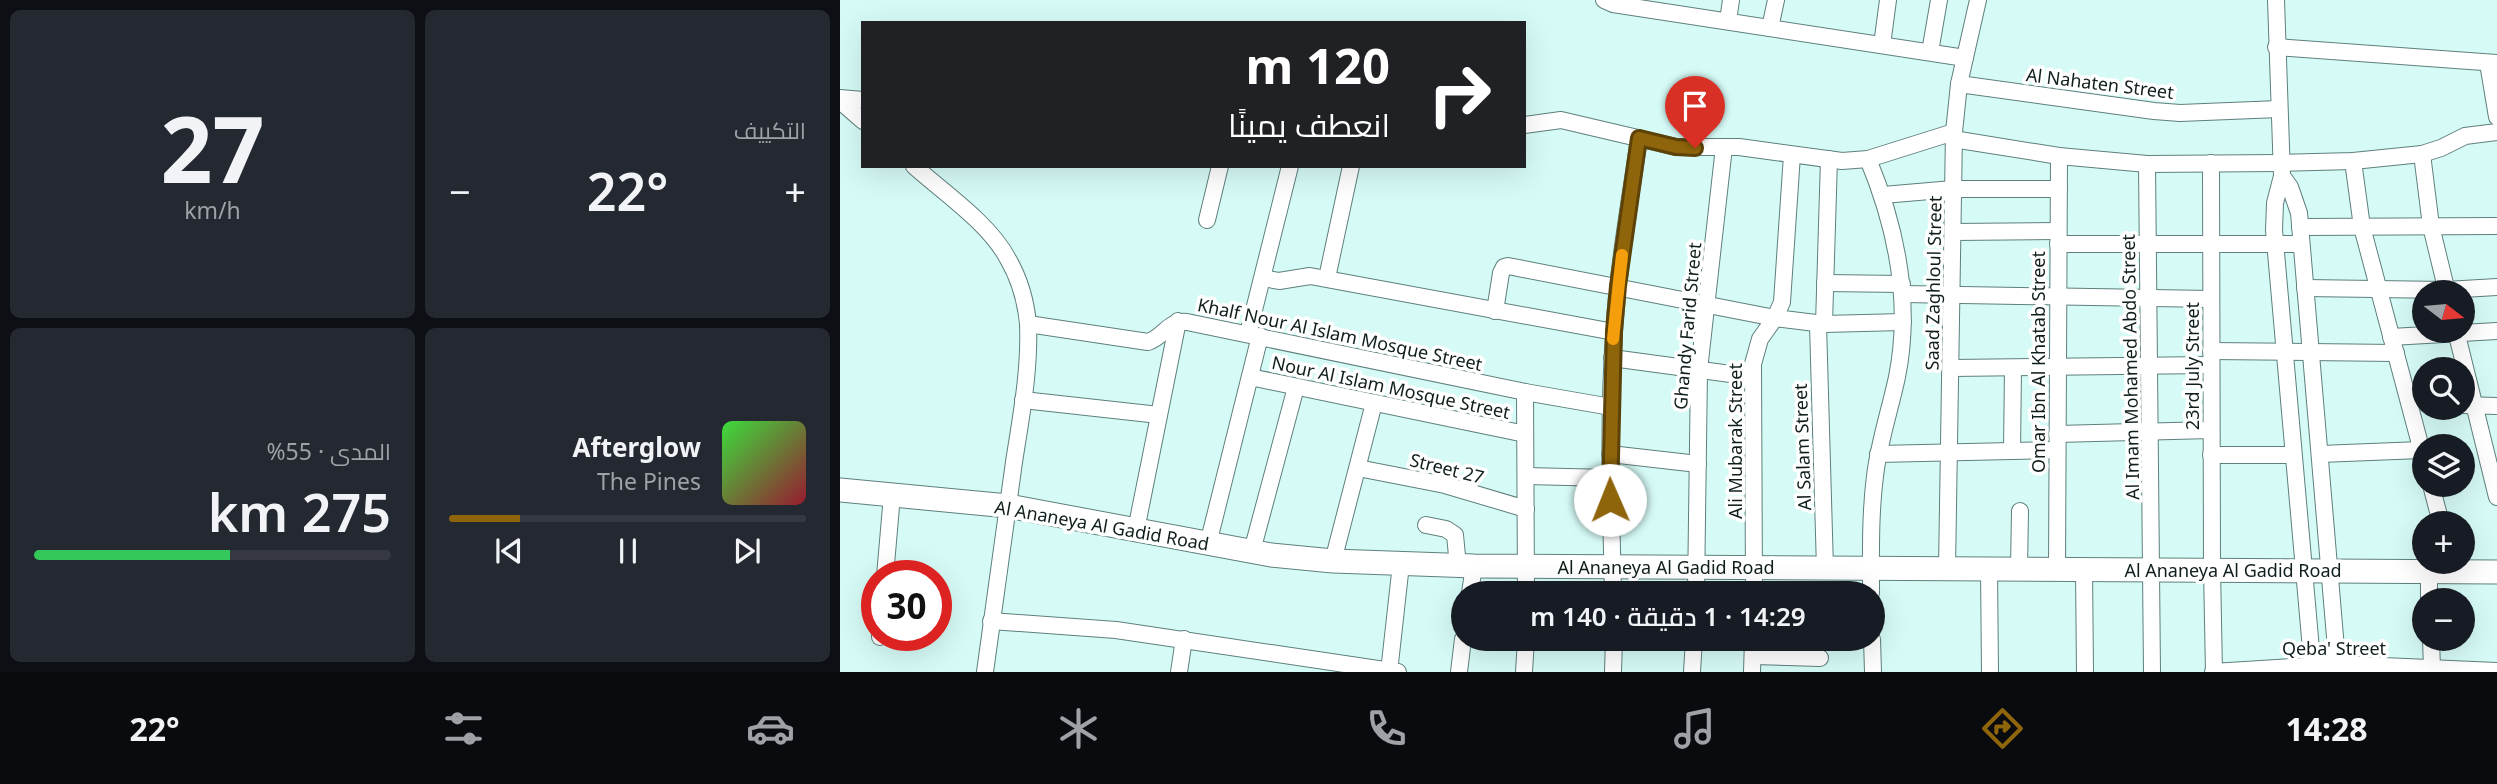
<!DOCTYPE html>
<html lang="ar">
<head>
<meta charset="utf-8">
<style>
	body { margin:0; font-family:"Noto Sans",Cairo,sans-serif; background:#242831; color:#f1f3f6; direction:rtl; height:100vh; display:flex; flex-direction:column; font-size:26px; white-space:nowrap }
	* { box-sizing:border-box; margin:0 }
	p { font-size:23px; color:#9ea1a6 }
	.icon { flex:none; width:38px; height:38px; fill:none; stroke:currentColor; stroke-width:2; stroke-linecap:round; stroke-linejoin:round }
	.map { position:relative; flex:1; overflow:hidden; direction:ltr }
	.sheet { display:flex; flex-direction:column; gap:10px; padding:10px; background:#0d0f14; width:840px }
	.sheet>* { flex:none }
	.banner { position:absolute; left:21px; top:21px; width:665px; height:147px; border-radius:0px; box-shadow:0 7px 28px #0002; direction:rtl; background:#202124; color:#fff; overflow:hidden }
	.needle { width:46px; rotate:106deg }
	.controls { position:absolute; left:1572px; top:280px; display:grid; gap:14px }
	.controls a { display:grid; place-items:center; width:63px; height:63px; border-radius:50%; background:#171b24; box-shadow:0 7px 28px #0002; font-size:35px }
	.speed { position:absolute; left:21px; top:560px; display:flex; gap:14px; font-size:35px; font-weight:700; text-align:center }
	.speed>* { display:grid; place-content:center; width:91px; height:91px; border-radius:50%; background:#171b24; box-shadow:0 7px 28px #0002; line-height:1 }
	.speed .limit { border:10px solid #d22; background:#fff; color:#111 }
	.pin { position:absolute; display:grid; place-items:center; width:60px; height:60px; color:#fff; margin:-72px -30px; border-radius:50% 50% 50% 0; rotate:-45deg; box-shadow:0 0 7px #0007 }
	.pin .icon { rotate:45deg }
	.me { position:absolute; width:77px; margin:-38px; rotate:359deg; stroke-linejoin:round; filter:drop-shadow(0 0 5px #0008) }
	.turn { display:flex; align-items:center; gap:24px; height:147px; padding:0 21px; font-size:32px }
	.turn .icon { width:91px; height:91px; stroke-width:2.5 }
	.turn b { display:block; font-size:49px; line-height:60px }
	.big { font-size:52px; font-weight:600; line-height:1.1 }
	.sheet .widget { flex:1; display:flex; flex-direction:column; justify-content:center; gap:10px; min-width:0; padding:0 24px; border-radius:10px; background:#242831 }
	.sheet .dial { align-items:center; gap:0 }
	.dial b { font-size:91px; line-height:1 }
	.song { display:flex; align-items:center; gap:21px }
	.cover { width:84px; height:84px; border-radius:10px; background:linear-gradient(135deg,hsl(120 70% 55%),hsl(350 70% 35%)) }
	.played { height:7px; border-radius:4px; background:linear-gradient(90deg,#8f650b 20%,#363941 20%) }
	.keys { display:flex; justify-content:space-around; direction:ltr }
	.heat { display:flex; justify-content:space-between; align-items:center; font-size:38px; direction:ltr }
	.charge { height:10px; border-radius:5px; background:linear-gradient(90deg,#34c759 55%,#363941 0) }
	.sheet .tiles { flex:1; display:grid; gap:10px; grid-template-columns:repeat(2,1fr) }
	.trip { position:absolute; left:611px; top:581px; width:434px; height:70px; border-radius:35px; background:#171b24; box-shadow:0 7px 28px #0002; font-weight:600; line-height:70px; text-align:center; direction:rtl }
	.tabs { display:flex; height:112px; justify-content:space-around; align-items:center; background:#090b0e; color:#9ea1a6 }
	.tabs .icon { width:49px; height:49px }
	.tabs .active { color:#8f650b }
	.tabs b { font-size:32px; color:#f1f3f6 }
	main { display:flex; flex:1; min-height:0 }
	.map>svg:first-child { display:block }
</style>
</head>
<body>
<main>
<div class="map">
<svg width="1657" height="672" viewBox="0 0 1657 672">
	<rect width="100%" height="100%" fill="#d6fbf7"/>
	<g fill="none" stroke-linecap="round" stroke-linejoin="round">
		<defs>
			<g id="street">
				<polyline points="764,0 773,4 1125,58"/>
				<polyline points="1436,0 1442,176 1435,203 1434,230 1473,672"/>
				<polyline points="888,21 891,0"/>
				<polyline points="930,28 936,0"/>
				<polyline points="1042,45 1048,0"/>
				<polyline points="1436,47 1657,63"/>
				<polyline points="1090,52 1099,0"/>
				<polyline points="1648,63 1657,117"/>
				<polyline points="1119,84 1314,111 1340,113 1439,109"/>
				<polyline points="0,98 23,100"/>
				<polyline points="0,101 23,121"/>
				<polyline points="684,125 721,120 836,147 899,147 1002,161 1028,159 1114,132"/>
				<polyline points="1113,139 1219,156 1307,164 1441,163 1513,161 1582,154 1601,148 1625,136 1657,132"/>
				<polyline points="1582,154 1591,226 1607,292"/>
				<path d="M1028,159C1057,229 1072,302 1057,377C1050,410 1039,442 1035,476C1030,515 1031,555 1031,593"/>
				<polyline points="1513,161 1522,227 1584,459"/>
				<polyline points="1371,163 1372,569 1374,672"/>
				<polyline points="1307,164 1312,672"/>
				<path d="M74,166C104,193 149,223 168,259C179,278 186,302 188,324C190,370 181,417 174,462C164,532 154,602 145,672"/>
				<polyline points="1442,176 1450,187 1459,213 1498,672"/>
				<polyline points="1043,195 1113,189 1219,189"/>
				<polyline points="367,220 380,166"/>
				<polyline points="1460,227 1657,226"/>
				<polyline points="1113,232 1218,231"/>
				<polyline points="1218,244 1461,244"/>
				<polyline points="423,278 439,281 470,276 774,332"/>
				<polyline points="487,278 511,166"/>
				<polyline points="985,283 1062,284"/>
				<polyline points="1465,288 1606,290 1657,287"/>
				<polyline points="1063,294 1371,299"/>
				<polyline points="655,311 661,273 664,267 668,266 935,318 984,324 1063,322"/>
				<path d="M188,324L308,342C324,337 328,320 347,322L685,392L771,407"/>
				<polyline points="978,324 985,569"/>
				<polyline points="984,324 989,159"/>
				<polyline points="1616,331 1657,497"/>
				<polyline points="408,334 450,166"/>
				<polyline points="1551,337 1657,331"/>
				<polyline points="1371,351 1556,353"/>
				<polyline points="772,358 913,377"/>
				<polyline points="1111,368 1371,365"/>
				<polyline points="410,377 685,434"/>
				<polyline points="685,392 686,593"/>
				<polyline points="183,400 319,415"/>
				<polyline points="1622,405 1657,406"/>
				<polyline points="1217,434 1371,430"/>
				<polyline points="1172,451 1173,368"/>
				<polyline points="770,454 858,464"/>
				<polyline points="1038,454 1217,450"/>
				<polyline points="1480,454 1581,450"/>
				<polyline points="1371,455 1453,455"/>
				<polyline points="518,468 605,485 686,509"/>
				<polyline points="686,476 769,478"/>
				<polyline points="1591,485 1601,523"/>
				<polyline points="586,525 606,529 615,535 618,566"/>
				<polyline points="296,530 338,321"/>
				<polyline points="368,544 420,336"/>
				<polyline points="412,551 456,387"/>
				<polyline points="493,561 534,403"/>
				<polyline points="1107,569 1114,132 1119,84 1138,0"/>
				<polyline points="1149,569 1150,672"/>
				<polyline points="1179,569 1180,511"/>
				<polyline points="1217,569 1219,156"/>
				<polyline points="1244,569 1245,672"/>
				<polyline points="1589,572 1589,600"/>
				<polyline points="45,576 52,495"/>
				<polyline points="630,593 634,566"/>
				<path d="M773,593C771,506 768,420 774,333C778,267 790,202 799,138"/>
				<polyline points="856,593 859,370 884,147"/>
				<polyline points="914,593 913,364 920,339 935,318 942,302 952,155"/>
				<polyline points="151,621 276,630 558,672"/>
				<polyline points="40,637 40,635"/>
				<polyline points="1032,639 1033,672"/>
				<polyline points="1591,639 1592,669"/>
				<polyline points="913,656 980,658"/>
				<polyline points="339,672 344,639"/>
				<polyline points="549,672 561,564"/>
				<polyline points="619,672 623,639"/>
				<polyline points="684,672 686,639"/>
				<polyline points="773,672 774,639"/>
				<polyline points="852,672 854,639"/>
				<polyline points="912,672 913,639"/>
				<polyline points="1373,672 1498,664 1657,671"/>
			</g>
			<polyline id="secondary" points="0,490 168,506 431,555 493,561 634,566 1657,572"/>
		</defs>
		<use href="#street" stroke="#5e7f7d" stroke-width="18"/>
		<use href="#secondary" stroke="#5e7f7d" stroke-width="25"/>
		<use href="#street" stroke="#fff" stroke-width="16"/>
		<use href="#secondary" stroke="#fff" stroke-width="23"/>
	</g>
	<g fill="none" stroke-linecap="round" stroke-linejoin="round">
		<defs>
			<polyline id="route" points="770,500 774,331 778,286 799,138 836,147 855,148"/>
		</defs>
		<use href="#route" stroke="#5d4207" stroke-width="18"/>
		<use href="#route" stroke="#8f650b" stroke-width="12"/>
		<polyline stroke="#f59e0b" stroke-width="12" points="773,339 782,255"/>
	</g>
	<g text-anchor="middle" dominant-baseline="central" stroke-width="7" stroke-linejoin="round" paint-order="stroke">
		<g font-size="18" fill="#101e1d" stroke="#fff">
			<text transform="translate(1260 83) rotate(7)">Al Nahaten Street</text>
			<text transform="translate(1093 283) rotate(-89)">Saad Zaghloul Street</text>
			<text transform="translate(847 326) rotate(-85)">Ghandy Farid Street</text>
			<text transform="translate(500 334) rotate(12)">Khalf Nour Al Islam Mosque Street</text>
			<text transform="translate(1198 362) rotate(-90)">Omar Ibn Al Khatab Street</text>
			<text transform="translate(1352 366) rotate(-90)">23rd July Street</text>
			<text transform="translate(1290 367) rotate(-91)">Al Imam Mohamed Abdo Street</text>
			<text transform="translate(551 387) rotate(12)">Nour Al Islam Mosque Street</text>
			<text transform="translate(895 441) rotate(-90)">Ali Mubarak Street</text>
			<text transform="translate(962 447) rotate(-92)">Al Salam Street</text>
			<text transform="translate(607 468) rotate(14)">Street 27</text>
			<text transform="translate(262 525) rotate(10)">Al Ananeya Al Gadid Road</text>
			<text x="826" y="567">Al Ananeya Al Gadid Road</text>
			<text x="1393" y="570">Al Ananeya Al Gadid Road</text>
			<text x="1494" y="648">Qeba' Street</text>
		</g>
	</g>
</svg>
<div class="controls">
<a><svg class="needle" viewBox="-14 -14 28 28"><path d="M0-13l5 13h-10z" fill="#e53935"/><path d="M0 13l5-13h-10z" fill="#9ea1a6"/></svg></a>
<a><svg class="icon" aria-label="search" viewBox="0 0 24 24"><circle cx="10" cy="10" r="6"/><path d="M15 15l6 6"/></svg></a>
<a><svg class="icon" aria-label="layers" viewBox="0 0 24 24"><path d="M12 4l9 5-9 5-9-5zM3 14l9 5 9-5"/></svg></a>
<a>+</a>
<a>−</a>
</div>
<div class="speed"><div class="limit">30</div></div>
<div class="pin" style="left:855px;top:148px;background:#d93025"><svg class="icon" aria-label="arrive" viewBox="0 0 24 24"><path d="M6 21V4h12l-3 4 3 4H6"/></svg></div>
<svg class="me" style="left:770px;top:500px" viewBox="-20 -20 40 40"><circle r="19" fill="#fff"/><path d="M0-13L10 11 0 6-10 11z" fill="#8f650b"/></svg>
<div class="trip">14:29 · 1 دقيقة · 140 m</div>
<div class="banner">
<div class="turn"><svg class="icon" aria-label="right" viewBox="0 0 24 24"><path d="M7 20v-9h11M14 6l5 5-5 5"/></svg><div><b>120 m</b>انعطف يمينًا</div></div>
</div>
</div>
<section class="sheet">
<div class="tiles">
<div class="widget"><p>التكييف</p>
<div class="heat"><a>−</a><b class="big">22°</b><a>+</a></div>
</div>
<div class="widget dial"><b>27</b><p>km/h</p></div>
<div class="widget">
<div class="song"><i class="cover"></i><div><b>Afterglow</b><p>The Pines</p></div></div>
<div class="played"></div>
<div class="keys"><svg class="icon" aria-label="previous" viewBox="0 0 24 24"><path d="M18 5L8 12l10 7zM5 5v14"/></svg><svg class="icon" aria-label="pause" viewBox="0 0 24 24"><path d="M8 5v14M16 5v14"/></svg><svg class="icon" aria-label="next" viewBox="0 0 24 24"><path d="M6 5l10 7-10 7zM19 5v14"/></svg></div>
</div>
<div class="widget"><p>المدى · 55%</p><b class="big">275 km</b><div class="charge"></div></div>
</div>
</section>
</main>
<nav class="tabs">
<b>14:28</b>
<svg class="icon active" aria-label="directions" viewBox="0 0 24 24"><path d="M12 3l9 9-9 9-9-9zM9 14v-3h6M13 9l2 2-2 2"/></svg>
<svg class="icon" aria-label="music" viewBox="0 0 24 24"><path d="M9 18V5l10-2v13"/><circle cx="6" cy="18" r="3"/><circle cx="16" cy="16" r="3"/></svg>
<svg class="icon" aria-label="phone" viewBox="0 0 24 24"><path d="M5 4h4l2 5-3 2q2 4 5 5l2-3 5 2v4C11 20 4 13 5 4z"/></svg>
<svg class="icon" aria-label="climate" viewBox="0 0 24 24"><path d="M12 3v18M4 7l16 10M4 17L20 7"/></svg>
<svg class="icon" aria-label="car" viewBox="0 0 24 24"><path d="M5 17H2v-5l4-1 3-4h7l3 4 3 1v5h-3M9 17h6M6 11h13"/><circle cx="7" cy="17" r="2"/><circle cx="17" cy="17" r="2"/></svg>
<svg class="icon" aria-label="filters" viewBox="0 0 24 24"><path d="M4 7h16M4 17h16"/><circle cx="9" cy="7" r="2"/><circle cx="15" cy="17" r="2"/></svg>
<b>22°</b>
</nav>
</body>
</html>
